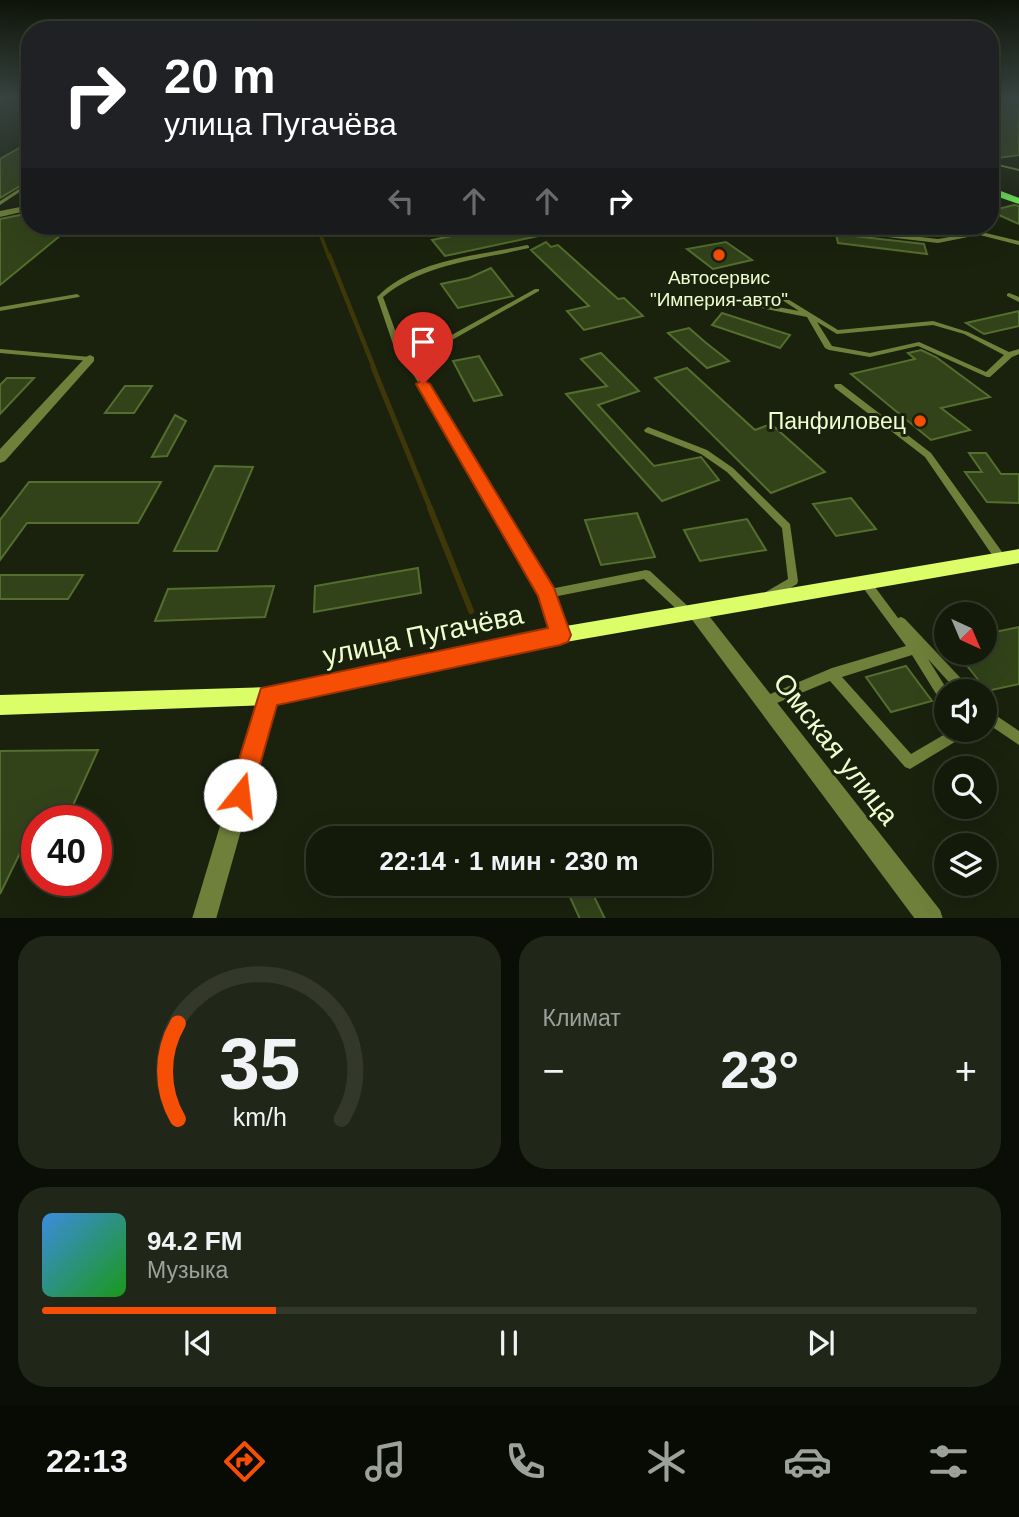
<!DOCTYPE html>
<html lang="ru">
<head>
<meta charset="utf-8">
<style>
	body { margin:0; font-family:Arial,sans-serif; background:#212718; color:#f1f3f6; height:100vh; display:flex; flex-direction:column; font-size:26px; white-space:nowrap }
	* { box-sizing:border-box; margin:0 }
	p { font-size:23px; color:#9da19c }
	.icon { flex:none; width:38px; height:38px; fill:none; stroke:currentColor; stroke-width:2; stroke-linecap:round; stroke-linejoin:round }
	.map { position:relative; height:918px; overflow:hidden }
	.side { display:flex; flex-direction:column; gap:18px; padding:18px; background:#0b0e06; flex:1 }
	.side>* { flex:none }
	.hud { position:absolute; left:21px; top:21px; width:978px; height:214px; border-radius:28px; box-shadow:0 7px 28px #0002,0 0 0 2px #33382b; background:#202124; color:#fff; overflow:hidden }
	.needle { width:46px; rotate:136deg }
	.controls { position:absolute; left:934px; top:602px; display:grid; gap:14px }
	.controls a { display:grid; place-items:center; width:63px; height:63px; border-radius:50%; background:#141a0a; box-shadow:0 7px 28px #0002,0 0 0 2px #33382b; font-size:35px }
	.speed { position:absolute; left:21px; top:805px; display:flex; gap:14px; font-size:35px; font-weight:700; text-align:center }
	.speed>* { display:grid; place-content:center; width:91px; height:91px; border-radius:50%; background:#141a0a; box-shadow:0 7px 28px #0002,0 0 0 2px #33382b; line-height:1 }
	.speed .limit { border:10px solid #d22; background:#fff; color:#111 }
	.pin { position:absolute; display:grid; place-items:center; width:60px; height:60px; color:#fff; margin:-72px -30px; border-radius:50% 50% 50% 0; rotate:-45deg; box-shadow:0 0 7px #0007 }
	.pin .icon { rotate:45deg }
	.me { position:absolute; width:77px; margin:-38px; rotate:16deg; stroke-linejoin:round; filter:drop-shadow(0 0 5px #0008) }
	.turn { display:flex; align-items:center; gap:24px; height:147px; padding:0 28px; font-size:32px }
	.turn .icon { width:91px; height:91px; stroke-width:2.5 }
	.turn b { display:block; font-size:49px; line-height:60px }
	.lanes { display:flex; align-items:center; height:66px; padding:0 28px; background:#0003; justify-content:center; gap:35px; direction:ltr }
	.lanes .off { opacity:.35 }
	.big { font-size:52px; font-weight:600; line-height:1.1 }
	.side .widget { flex:1; display:flex; flex-direction:column; justify-content:center; gap:10px; min-width:0; padding:0 24px; border-radius:28px; background:#212718 }
	.side .dial { align-items:center; gap:0 }
	.dial svg { height:182px; overflow:visible; fill:none; stroke:#33382b; stroke-width:7; stroke-linecap:round; text-anchor:middle }
	.dial text { fill:#f1f3f6; stroke:none }
	.song { display:flex; align-items:center; gap:21px }
	.cover { width:84px; height:84px; border-radius:10px; background:linear-gradient(135deg,hsl(210 70% 55%),hsl(120 70% 35%)) }
	.played { height:7px; border-radius:4px; background:linear-gradient(90deg,#f64e04 25%,#33382b 25%) }
	.keys { display:flex; justify-content:space-around; direction:ltr }
	.heat { display:flex; justify-content:space-between; align-items:center; font-size:38px; direction:ltr }
	.side .tiles { flex:1; display:grid; gap:18px; grid-template-columns:1fr 1fr }
	.widget:last-child { grid-column:span 2 }
	.trip { position:absolute; left:306px; top:826px; width:406px; height:70px; border-radius:28px; background:#141a0a; box-shadow:0 7px 28px #0002,0 0 0 2px #33382b; font-weight:600; line-height:70px; text-align:center }
	.tabs { display:flex; height:112px; justify-content:space-around; align-items:center; background:#080a04; color:#9da19c }
	.tabs .icon { width:49px; height:49px }
	.tabs .on { color:#f64e04 }
	.tabs b { font-size:32px; color:#f1f3f6 }
	.map>svg:first-child { display:block }
</style>
</head>
<body>
<div class="map">
<svg width="1019" height="919" viewBox="0 0 1019 919">
	<rect width="100%" height="100%" fill="#1a220e"/>
	<g fill="none" stroke-linecap="round" stroke-linejoin="round">
		<polyline stroke="#3f370a" stroke-width="3.5" points="317,226 329,257"/>
		<polyline stroke="#3f370a" stroke-width="4.5" points="329,255 374,368"/>
		<polyline stroke="#3f370a" stroke-width="5" points="373,367 431,510"/>
		<polyline stroke="#3f370a" stroke-width="6" points="430,508 471,611"/>
	</g>
	<g fill="#32431a" stroke="#546e2d" stroke-width="2">
		<polygon points="1019,100 1019,155 990,159 990,101"/>
		<polygon points="30,142 30,180 0,198 0,159"/>
		<polygon points="1014,205 1019,206 1019,224 990,211"/>
		<polygon points="30,213 30,226 72,226 0,285 0,219"/>
		<polygon points="501,226 556,226 557,232 445,256 432,240"/>
		<polygon points="843,226 917,226 920,234"/>
		<polygon points="836,234 924,244 927,254 838,243"/>
		<polygon points="546,242 551,247 558,245 618,299 624,298 643,316 584,330 567,311 589,306 531,250"/>
		<polygon points="726,242 752,260 713,269 687,249"/>
		<polygon points="491,268 513,296 458,308 441,284 469,278"/>
		<polygon points="1019,311 1019,326 984,334 966,323"/>
		<polygon points="722,313 790,335 780,348 712,325"/>
		<polygon points="431,322 440,339 414,345 406,327"/>
		<polygon points="689,328 705,342 729,361 707,368 668,333"/>
		<polygon points="921,350 936,357 990,397 941,408 970,430 931,440 851,374 915,359 908,353"/>
		<polygon points="601,353 639,391 598,405 654,466 701,457 719,480 662,501 566,394 607,386 581,359"/>
		<polygon points="479,356 502,395 474,401 453,361"/>
		<polygon points="687,368 755,430 771,424 825,472 771,493 655,378"/>
		<polygon points="7,378 34,378 0,414 0,385"/>
		<polygon points="125,386 152,386 134,413 105,413"/>
		<polygon points="175,415 186,421 167,456 152,457"/>
		<polygon points="969,453 986,453 1001,474 1019,474 1019,503 987,502 965,472 982,472"/>
		<polygon points="215,466 253,467 217,551 174,551"/>
		<polygon points="29,482 161,482 138,523 27,523 0,560 0,520"/>
		<polygon points="851,498 876,529 836,536 813,504"/>
		<polygon points="637,513 655,557 601,565 585,520"/>
		<polygon points="747,519 766,550 700,561 684,530"/>
		<polygon points="418,568 421,593 314,612 315,586"/>
		<polygon points="0,575 83,575 68,599 0,599"/>
		<polygon points="274,586 265,617 155,621 168,589"/>
		<polygon points="1019,627 1019,684 987,691 957,653 985,653 985,634"/>
		<polygon points="906,666 932,701 891,712 866,677"/>
		<polygon points="98,750 70,812 40,812 0,894 0,751"/>
		<polygon points="564,884 588,884 605,919 580,919"/>
	</g>
	<g fill="none" stroke-linecap="round" stroke-linejoin="round">
		<g fill="#6f803a" fill-rule="evenodd">
			<polygon points="990,162 1019,169 1019,171 990,164"/>
			<polygon points="30,182 30,185 0,205 0,201"/>
			<polygon points="807,226 822,226 938,239 967,234 965,231 947,226 961,227 960,226 966,226 969,229 1019,241 1019,245 972,233 973,236 938,243 810,228"/>
			<path d="M527,245L529,246V248C479,260 424,263 383,297L403,352L410,358L535,289H539V291L413,362L550,589L646,570L650,571L692,610L693,613L692,616L688,618L684,616L644,579L553,597L566,635L564,639L560,640L556,639L542,595L406,362L396,353L377,297C415,259 477,256 527,245Z"/>
			<path d="M778,293L838,330L933,321L968,332L1009,352L1019,349V354L1012,357L990,377H987L918,346L870,357L829,350L825,348L807,317L725,301L689,298L686,296L689,294L725,297L799,311L776,296V294ZM817,322L837,334L933,325L964,334L1004,355L986,372L919,342L870,353L832,346Z"/>
			<polygon points="1009,293 1019,297 1019,302 1007,296 1007,294"/>
			<polygon points="77,294 80,296 79,297 0,311 0,307"/>
			<polygon points="0,349 90,357 94,359 90,361 0,353"/>
			<polygon points="835,384 841,384 931,453 1005,556 1006,559 1005,562 1001,563 997,562 925,457 835,388 834,386"/>
			<polygon points="648,427 707,450 733,468 790,524 798,581 797,584 772,599 768,601 764,599 763,596 764,593 788,579 782,528 727,472 701,454 645,432 644,430"/>
			<polygon points="865,578 869,579 898,618 901,617 905,619 969,687 971,691 957,691 928,659 948,691 947,691 947,707 943,705 912,655 842,677 911,754 952,730 970,730 968,734 910,769 905,767 830,681 765,708 761,706 759,702 761,698 832,668 906,646 861,585 860,582 861,579"/>
			<polygon points="985,708 1019,731 1019,745 985,722"/>
		</g>
		<g fill="#6f803a" fill-rule="evenodd">
			<polygon points="90,355 94,357 94,361 5,461 0,463 0,449 86,357"/>
			<polygon points="696,604 702,607 940,910 943,919 915,919 690,617 687,612 690,607"/>
		</g>
		<g fill="#6f803a" fill-rule="evenodd">
			<polygon points="30,205 30,210 0,217 0,211"/>
			<polygon points="269,687 276,689 279,696 216,919 192,919 259,696 262,689"/>
		</g>
		<polygon fill="#dafd68" fill-rule="evenodd" points="1019,549 1019,563 560,643 269,705 0,715 0,695 269,687 560,627"/>
		<polygon fill="#74fc59" fill-rule="evenodd" points="990,187 1019,198 1019,204 990,194"/>
	</g>
	<linearGradient id="sky" x2="0" y2="1"><stop stop-color="#0e1308"/><stop offset="0.43" stop-color="#384441"/><stop offset="1" stop-color="#384441" stop-opacity="0"/></linearGradient>
	<rect width="1019" height="228" fill="url(#sky)"/>
	<polygon fill="#f64e04" stroke="#a03303" stroke-width="2" points="423,380 430,384 554,588 571,635 568,642 560,645 277,705 249,803 240,807 231,803 228,795 261,688 548,628 538,596 416,384"/>
	<g fill="#f64e04" stroke="#1a220e" stroke-width="2.5">
		<circle cx="719" cy="255" r="7"/>
		<circle cx="920" cy="421" r="7"/>
	</g>
	<g text-anchor="middle" dominant-baseline="central" stroke-width="6" stroke-linejoin="round" paint-order="stroke">
		<g font-size="19" fill="#effed0" stroke="#1a220e">
			<text x="719" y="277">Автосервис<tspan x="719" dy="22">"Империя-авто"</tspan></text>
		</g>
		<g font-size="23" fill="#effed0" stroke="#1a220e" text-anchor="end">
			<text x="906" y="421">Панфиловец</text>
		</g>
		<g font-size="28" fill="#effed0" stroke="#1a220e">
			<text transform="translate(423 635) rotate(-12)">улица Пугачёва</text>
			<text transform="translate(836 749) rotate(52)">Омская улица</text>
		</g>
	</g>
</svg>
<div class="controls">
<a><svg class="needle" viewBox="-14 -14 28 28"><path d="M0-13l5 13h-10z" fill="#e53935"/><path d="M0 13l5-13h-10z" fill="#9da19c"/></svg></a>
<a><svg class="icon" aria-label="sound" viewBox="0 0 24 24"><path d="M4 9h4l5-4v14l-5-4H4zM17 9q2 3 0 6"/></svg></a>
<a><svg class="icon" aria-label="search" viewBox="0 0 24 24"><circle cx="10" cy="10" r="6"/><path d="M15 15l6 6"/></svg></a>
<a><svg class="icon" aria-label="layers" viewBox="0 0 24 24"><path d="M12 4l9 5-9 5-9-5zM3 14l9 5 9-5"/></svg></a>
</div>
<div class="speed"><div class="limit">40</div></div>
<div class="pin" style="left:423px;top:384px;background:#d93025"><svg class="icon" aria-label="arrive" viewBox="0 0 24 24"><path d="M6 21V4h12l-3 4 3 4H6"/></svg></div>
<svg class="me" style="left:240px;top:795px" viewBox="-20 -20 40 40"><circle r="19" fill="#fff"/><path d="M0-13L10 11 0 6-10 11z" fill="#f64e04"/></svg>
<div class="trip">22:14 · 1 мин · 230 m</div>
<div class="hud">
<div class="turn"><svg class="icon" aria-label="right" viewBox="0 0 24 24"><path d="M7 20v-9h11M14 6l5 5-5 5"/></svg><div><b>20 m</b>улица Пугачёва</div></div>
<div class="lanes"><svg class="icon off" aria-label="left" viewBox="0 0 24 24"><path d="M17 20v-9H6M10 6l-5 5 5 5"/></svg><svg class="icon off" aria-label="ahead" viewBox="0 0 24 24"><path d="M12 20V5M6 11l6-6 6 6"/></svg><svg class="icon off" aria-label="ahead" viewBox="0 0 24 24"><path d="M12 20V5M6 11l6-6 6 6"/></svg><svg class="icon" aria-label="right" viewBox="0 0 24 24"><path d="M7 20v-9h11M14 6l5 5-5 5"/></svg></div>
</div>
</div>
<section class="side">
<div class="tiles">
<div class="widget dial"><svg viewBox="0 0 100 80">
<path d="M14 69A42 42 0 1 1 86 69"/>
<path d="M14 69A42 42 0 0 1 14 27" stroke="#f64e04"/>
<text x="50" y="56" font-size="32" font-weight="700">35</text>
<text x="50" y="72" font-size="11">km/h</text>
</svg></div>
<div class="widget"><p>Климат</p>
<div class="heat"><a>−</a><b class="big">23°</b><a>+</a></div>
</div>
<div class="widget">
<div class="song"><i class="cover"></i><div><b>94.2 FM</b><p>Музыка</p></div></div>
<div class="played"></div>
<div class="keys"><svg class="icon" aria-label="previous" viewBox="0 0 24 24"><path d="M18 5L8 12l10 7zM5 5v14"/></svg><svg class="icon" aria-label="pause" viewBox="0 0 24 24"><path d="M8 5v14M16 5v14"/></svg><svg class="icon" aria-label="next" viewBox="0 0 24 24"><path d="M6 5l10 7-10 7zM19 5v14"/></svg></div>
</div>
</div>
</section>
<nav class="tabs">
<b>22:13</b>
<svg class="icon on" aria-label="directions" viewBox="0 0 24 24"><path d="M12 3l9 9-9 9-9-9zM9 14v-3h6M13 9l2 2-2 2"/></svg>
<svg class="icon" aria-label="music" viewBox="0 0 24 24"><path d="M9 18V5l10-2v13"/><circle cx="6" cy="18" r="3"/><circle cx="16" cy="16" r="3"/></svg>
<svg class="icon" aria-label="phone" viewBox="0 0 24 24"><path d="M5 4h4l2 5-3 2q2 4 5 5l2-3 5 2v4C11 20 4 13 5 4z"/></svg>
<svg class="icon" aria-label="climate" viewBox="0 0 24 24"><path d="M12 3v18M4 7l16 10M4 17L20 7"/></svg>
<svg class="icon" aria-label="car" viewBox="0 0 24 24"><path d="M5 17H2v-5l4-1 3-4h7l3 4 3 1v5h-3M9 17h6M6 11h13"/><circle cx="7" cy="17" r="2"/><circle cx="17" cy="17" r="2"/></svg>
<svg class="icon" aria-label="filters" viewBox="0 0 24 24"><path d="M4 7h16M4 17h16"/><circle cx="9" cy="7" r="2"/><circle cx="15" cy="17" r="2"/></svg>
</nav>
</body>
</html>
